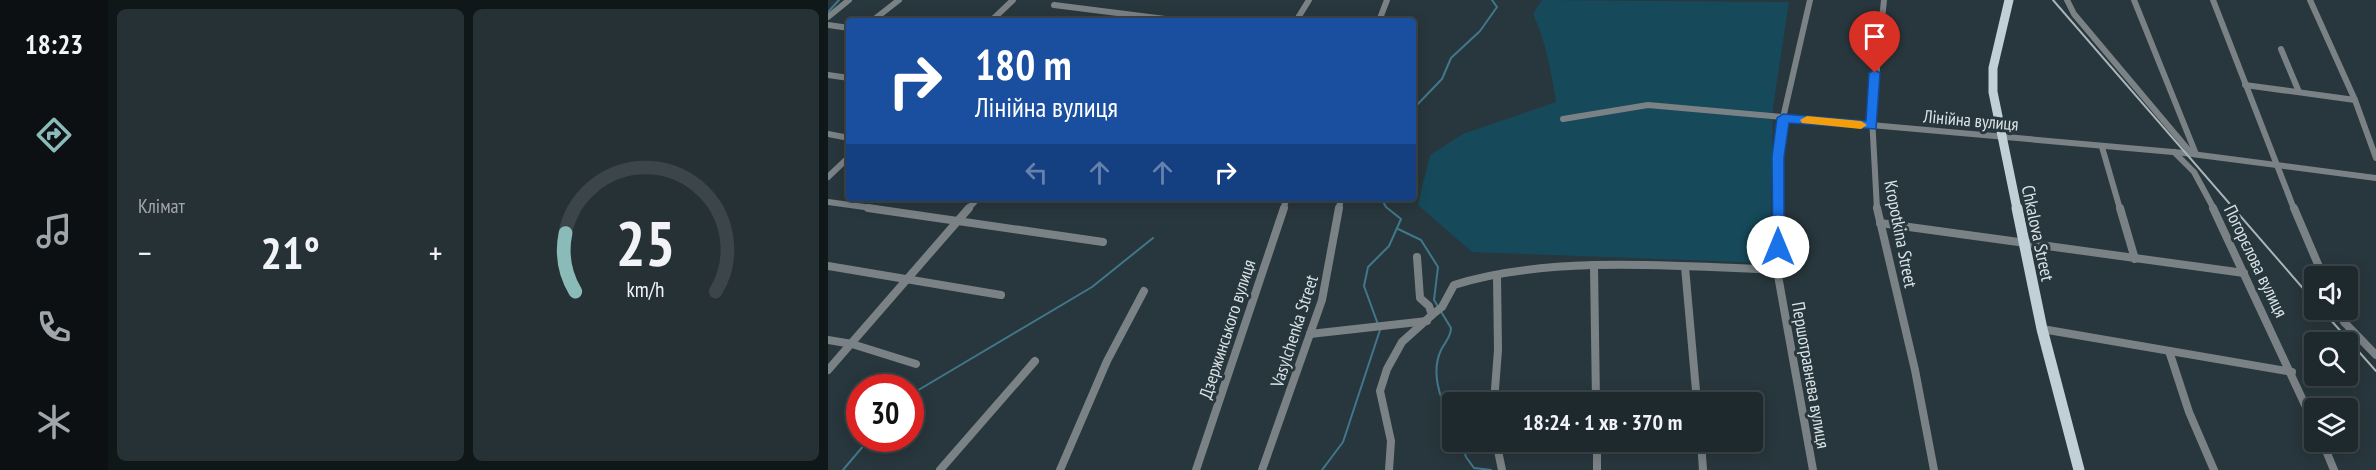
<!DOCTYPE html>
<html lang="uk">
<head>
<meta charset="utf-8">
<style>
	body { margin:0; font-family:"PT Sans Narrow",sans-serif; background:#263136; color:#f1f3f6; height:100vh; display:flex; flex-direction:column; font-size:22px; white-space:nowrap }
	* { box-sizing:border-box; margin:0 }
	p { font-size:20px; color:#a1a6aa }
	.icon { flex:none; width:33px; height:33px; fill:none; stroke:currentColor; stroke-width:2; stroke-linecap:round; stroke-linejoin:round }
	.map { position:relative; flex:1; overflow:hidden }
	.side { display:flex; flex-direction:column; gap:9px; padding:9px; background:#101719; width:720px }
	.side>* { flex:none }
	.top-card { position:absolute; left:18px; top:18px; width:570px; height:183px; border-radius:6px; box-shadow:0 3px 15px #0003,0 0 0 2px #3c454a; background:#1a4fa0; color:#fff; overflow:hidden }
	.tools { position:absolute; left:1476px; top:266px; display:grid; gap:12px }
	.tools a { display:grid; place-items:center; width:54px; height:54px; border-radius:6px; background:#1e292e; box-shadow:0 3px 15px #0003,0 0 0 2px #3c454a; font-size:30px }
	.speed { position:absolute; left:18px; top:374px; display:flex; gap:12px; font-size:30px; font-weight:700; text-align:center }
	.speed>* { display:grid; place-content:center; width:78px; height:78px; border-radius:50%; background:#1e292e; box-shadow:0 3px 15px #0003,0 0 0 2px #3c454a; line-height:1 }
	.speed .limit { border:9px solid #d22; background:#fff; color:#111 }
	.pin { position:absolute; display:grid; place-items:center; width:51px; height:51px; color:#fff; margin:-62px -26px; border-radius:50% 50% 50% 0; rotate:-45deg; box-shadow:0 0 6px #0007 }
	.pin .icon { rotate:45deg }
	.me { position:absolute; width:66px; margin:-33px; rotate:0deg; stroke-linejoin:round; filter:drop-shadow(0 0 4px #0008) }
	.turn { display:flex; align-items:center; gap:21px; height:126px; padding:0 30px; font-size:27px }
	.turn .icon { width:78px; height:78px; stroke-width:2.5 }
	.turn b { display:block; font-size:42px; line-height:51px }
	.lanes { display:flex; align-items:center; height:57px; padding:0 30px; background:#0003; justify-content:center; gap:30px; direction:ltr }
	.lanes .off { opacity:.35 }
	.big { font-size:45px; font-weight:700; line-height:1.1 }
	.side .widget { flex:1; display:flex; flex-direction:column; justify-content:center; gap:9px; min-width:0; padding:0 21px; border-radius:9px; background:#263136 }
	.side .dial { align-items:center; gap:0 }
	.dial svg { height:156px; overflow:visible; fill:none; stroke:#3c454a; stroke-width:7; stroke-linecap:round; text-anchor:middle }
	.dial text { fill:#f1f3f6; stroke:none }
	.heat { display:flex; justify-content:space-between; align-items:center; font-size:33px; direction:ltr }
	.side .tiles { flex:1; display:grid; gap:9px; grid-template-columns:repeat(2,1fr) }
	.trip { position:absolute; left:614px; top:392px; width:321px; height:60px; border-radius:6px; background:#1e292e; box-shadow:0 3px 15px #0003,0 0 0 2px #3c454a; font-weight:700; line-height:60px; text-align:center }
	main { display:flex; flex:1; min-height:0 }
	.dock { display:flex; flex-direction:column; width:108px; justify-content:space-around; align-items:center; background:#0c1012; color:#a1a6aa }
	.dock .icon { width:42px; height:42px }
	.dock .on { color:#8bbbb9 }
	.dock b { font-size:27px; color:#f1f3f6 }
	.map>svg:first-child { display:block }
</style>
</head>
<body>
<main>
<nav class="dock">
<b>18:23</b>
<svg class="icon on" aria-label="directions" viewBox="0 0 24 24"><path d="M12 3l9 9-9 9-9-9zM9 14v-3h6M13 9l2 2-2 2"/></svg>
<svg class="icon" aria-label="music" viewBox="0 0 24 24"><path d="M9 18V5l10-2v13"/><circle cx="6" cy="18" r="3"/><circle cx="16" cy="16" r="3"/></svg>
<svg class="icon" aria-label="phone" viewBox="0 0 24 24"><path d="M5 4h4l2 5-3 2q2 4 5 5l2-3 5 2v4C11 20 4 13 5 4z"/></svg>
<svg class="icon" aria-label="climate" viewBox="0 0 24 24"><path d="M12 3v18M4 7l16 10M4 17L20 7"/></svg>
</nav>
<section class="side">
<div class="tiles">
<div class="widget"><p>Клімат</p>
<div class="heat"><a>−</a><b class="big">21°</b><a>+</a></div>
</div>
<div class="widget dial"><svg viewBox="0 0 100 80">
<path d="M14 69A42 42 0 1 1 86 69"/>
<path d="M14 69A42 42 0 0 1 9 39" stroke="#8bbbb9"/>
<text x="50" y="56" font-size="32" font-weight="700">25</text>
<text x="50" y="72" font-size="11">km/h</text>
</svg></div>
</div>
</section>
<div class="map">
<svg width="1548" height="470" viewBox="0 0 1548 470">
	<rect width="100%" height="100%" fill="#28373d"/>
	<path fill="#164a5a" d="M714,0L961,2L945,107L942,263L644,252L590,205L602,155L635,134L728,102C723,71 718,42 705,14Z"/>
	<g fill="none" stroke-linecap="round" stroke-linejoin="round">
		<g stroke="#40778a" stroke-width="2">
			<polyline points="0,12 11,0"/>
			<polyline points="585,109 614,79 623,58 652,31 669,7 664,0"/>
			<path d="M570,229L593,240L610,267L606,300L623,328C623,337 617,342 613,350C604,369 609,399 624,414"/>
			<polyline points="82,395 264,287 325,238"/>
			<polyline points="633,441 638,457 646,468 663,470"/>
			<polyline points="15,470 42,438"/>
			<polyline points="494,470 515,442 552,330 536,286 540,267 561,246 573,219 558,207 553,198"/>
		</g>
		<g stroke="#7b8285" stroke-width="6">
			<polyline points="1239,0 1246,14 1363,153"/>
			<polyline points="1306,0 1368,154"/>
			<polyline points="1385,0 1466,209"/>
			<polyline points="1482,0 1527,100 1548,158"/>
			<polyline points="226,5 353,21"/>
			<polyline points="0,17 21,0"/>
			<polyline points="44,21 71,0"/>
			<polyline points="163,21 185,0"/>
			<polyline points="468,21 481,0"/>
			<polyline points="551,21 559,0"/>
			<polyline points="0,25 21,28"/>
			<polyline points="1453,49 1471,92"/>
			<polyline points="0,75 21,78"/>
			<polyline points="1417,85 1527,100"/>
			<polyline points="735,119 820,105 1356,153 1548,178"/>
			<polyline points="0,134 21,138"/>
			<polyline points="1274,147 1292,209"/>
			<polyline points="1346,152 1366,172 1386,209"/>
			<polyline points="0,177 21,157"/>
			<polyline points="0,202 51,209"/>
			<polyline points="140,209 150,198"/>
			<polyline points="455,209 459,198"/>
			<polyline points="511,209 513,198"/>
			<polyline points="950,209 950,157 955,118 982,0"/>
			<polyline points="1049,209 1044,117 1056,0"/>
		</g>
		<g stroke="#7b8285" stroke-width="8">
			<polyline points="40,208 275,242"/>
			<polyline points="950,208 949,270 985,470"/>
			<polyline points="1049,208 1087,370 1106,470"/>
			<polyline points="1292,208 1307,259"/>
			<polyline points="1385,208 1486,424"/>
			<polyline points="1466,208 1495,276"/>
			<polyline points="1052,223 1416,273"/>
			<polyline points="0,266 173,295"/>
			<polyline points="766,266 768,402"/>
			<polyline points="857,267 869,402"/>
			<polyline points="1510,309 1516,322 1548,355"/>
			<path d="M604,315L614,307L626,285C718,255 852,266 949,270"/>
			<polyline points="1214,329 1464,372"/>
			<polyline points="482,334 599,321"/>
			<polyline points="0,340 24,344 88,364"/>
			<polyline points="1341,351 1361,412 1386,470"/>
			<polyline points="0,370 141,208"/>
			<polyline points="666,402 670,350 669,276"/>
			<polyline points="668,441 674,470"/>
			<polyline points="769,441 769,470"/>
			<polyline points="873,441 875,470"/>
			<polyline points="1494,441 1506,470"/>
			<polyline points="112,470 207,361"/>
			<polyline points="232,470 279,361 316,291"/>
			<polyline points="368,470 456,208"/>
			<polyline points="434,470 494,300 511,208"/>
			<polyline points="561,470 563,441 552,391 559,369 574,342 604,315 601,306 592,298 589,257"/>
		</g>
		<polyline stroke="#c1d0d6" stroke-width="9" points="1181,0 1165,68 1165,92 1189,209"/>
		<polyline stroke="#c1d0d6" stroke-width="11" points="1189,208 1214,329 1251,470"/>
		<g stroke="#aab5b9" stroke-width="2">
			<polyline points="1225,0 1486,301"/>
			<polyline points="1493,309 1548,371"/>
		</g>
	</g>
	<polygon fill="#1a73e8" stroke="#114b97" stroke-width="1.5" points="1047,70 1052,73 1048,129 961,123 956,157 956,247 954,251 945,251 944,157 949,118 955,114 1038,121 1041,73"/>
	<polygon fill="#f59e0b" points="979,116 1033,121 1039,125 1033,129 974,123 972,120"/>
	<g text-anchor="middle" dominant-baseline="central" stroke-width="6" stroke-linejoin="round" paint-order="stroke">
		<g font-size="18" fill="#dae4e7" stroke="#28373d">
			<text transform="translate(1143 120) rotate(5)">Лінійна вулиця</text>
			<text transform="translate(1210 233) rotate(78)">Chkalova Street</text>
			<text transform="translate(1073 234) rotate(79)">Kropotkina Street</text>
			<text transform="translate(1428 261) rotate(64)">Погорєлова вулиця</text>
			<text transform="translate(399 329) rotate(-72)">Дзержинського вулиця</text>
			<text transform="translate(466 331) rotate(-72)">Vasylchenka Street</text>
			<text transform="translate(983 375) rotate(80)">Першотравнева вулиця</text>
		</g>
	</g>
</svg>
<div class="tools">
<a><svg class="icon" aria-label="sound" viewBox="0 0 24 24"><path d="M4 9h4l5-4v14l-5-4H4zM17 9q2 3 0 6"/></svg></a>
<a><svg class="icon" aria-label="search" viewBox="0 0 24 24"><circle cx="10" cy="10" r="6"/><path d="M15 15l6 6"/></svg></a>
<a><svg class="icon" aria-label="layers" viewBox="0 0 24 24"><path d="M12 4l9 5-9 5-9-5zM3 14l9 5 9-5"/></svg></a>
</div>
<div class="speed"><div class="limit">30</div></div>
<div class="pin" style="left:1047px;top:73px;background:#d93025"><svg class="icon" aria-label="arrive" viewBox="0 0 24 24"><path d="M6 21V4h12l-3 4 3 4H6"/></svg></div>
<svg class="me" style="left:950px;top:247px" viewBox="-20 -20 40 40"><circle r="19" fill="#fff"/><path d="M0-13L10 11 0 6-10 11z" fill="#1a73e8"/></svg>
<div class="trip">18:24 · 1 хв · 370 m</div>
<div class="top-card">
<div class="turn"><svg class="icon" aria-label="right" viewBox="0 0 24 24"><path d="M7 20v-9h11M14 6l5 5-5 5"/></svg><div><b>180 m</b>Лінійна вулиця</div></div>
<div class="lanes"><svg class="icon off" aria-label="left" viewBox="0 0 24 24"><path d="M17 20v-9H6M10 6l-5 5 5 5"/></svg><svg class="icon off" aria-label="ahead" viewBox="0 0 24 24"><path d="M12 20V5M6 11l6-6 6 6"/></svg><svg class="icon off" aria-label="ahead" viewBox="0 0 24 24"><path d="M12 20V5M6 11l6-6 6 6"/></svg><svg class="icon" aria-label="right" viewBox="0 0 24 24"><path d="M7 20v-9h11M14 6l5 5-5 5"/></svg></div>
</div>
</div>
</main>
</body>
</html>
